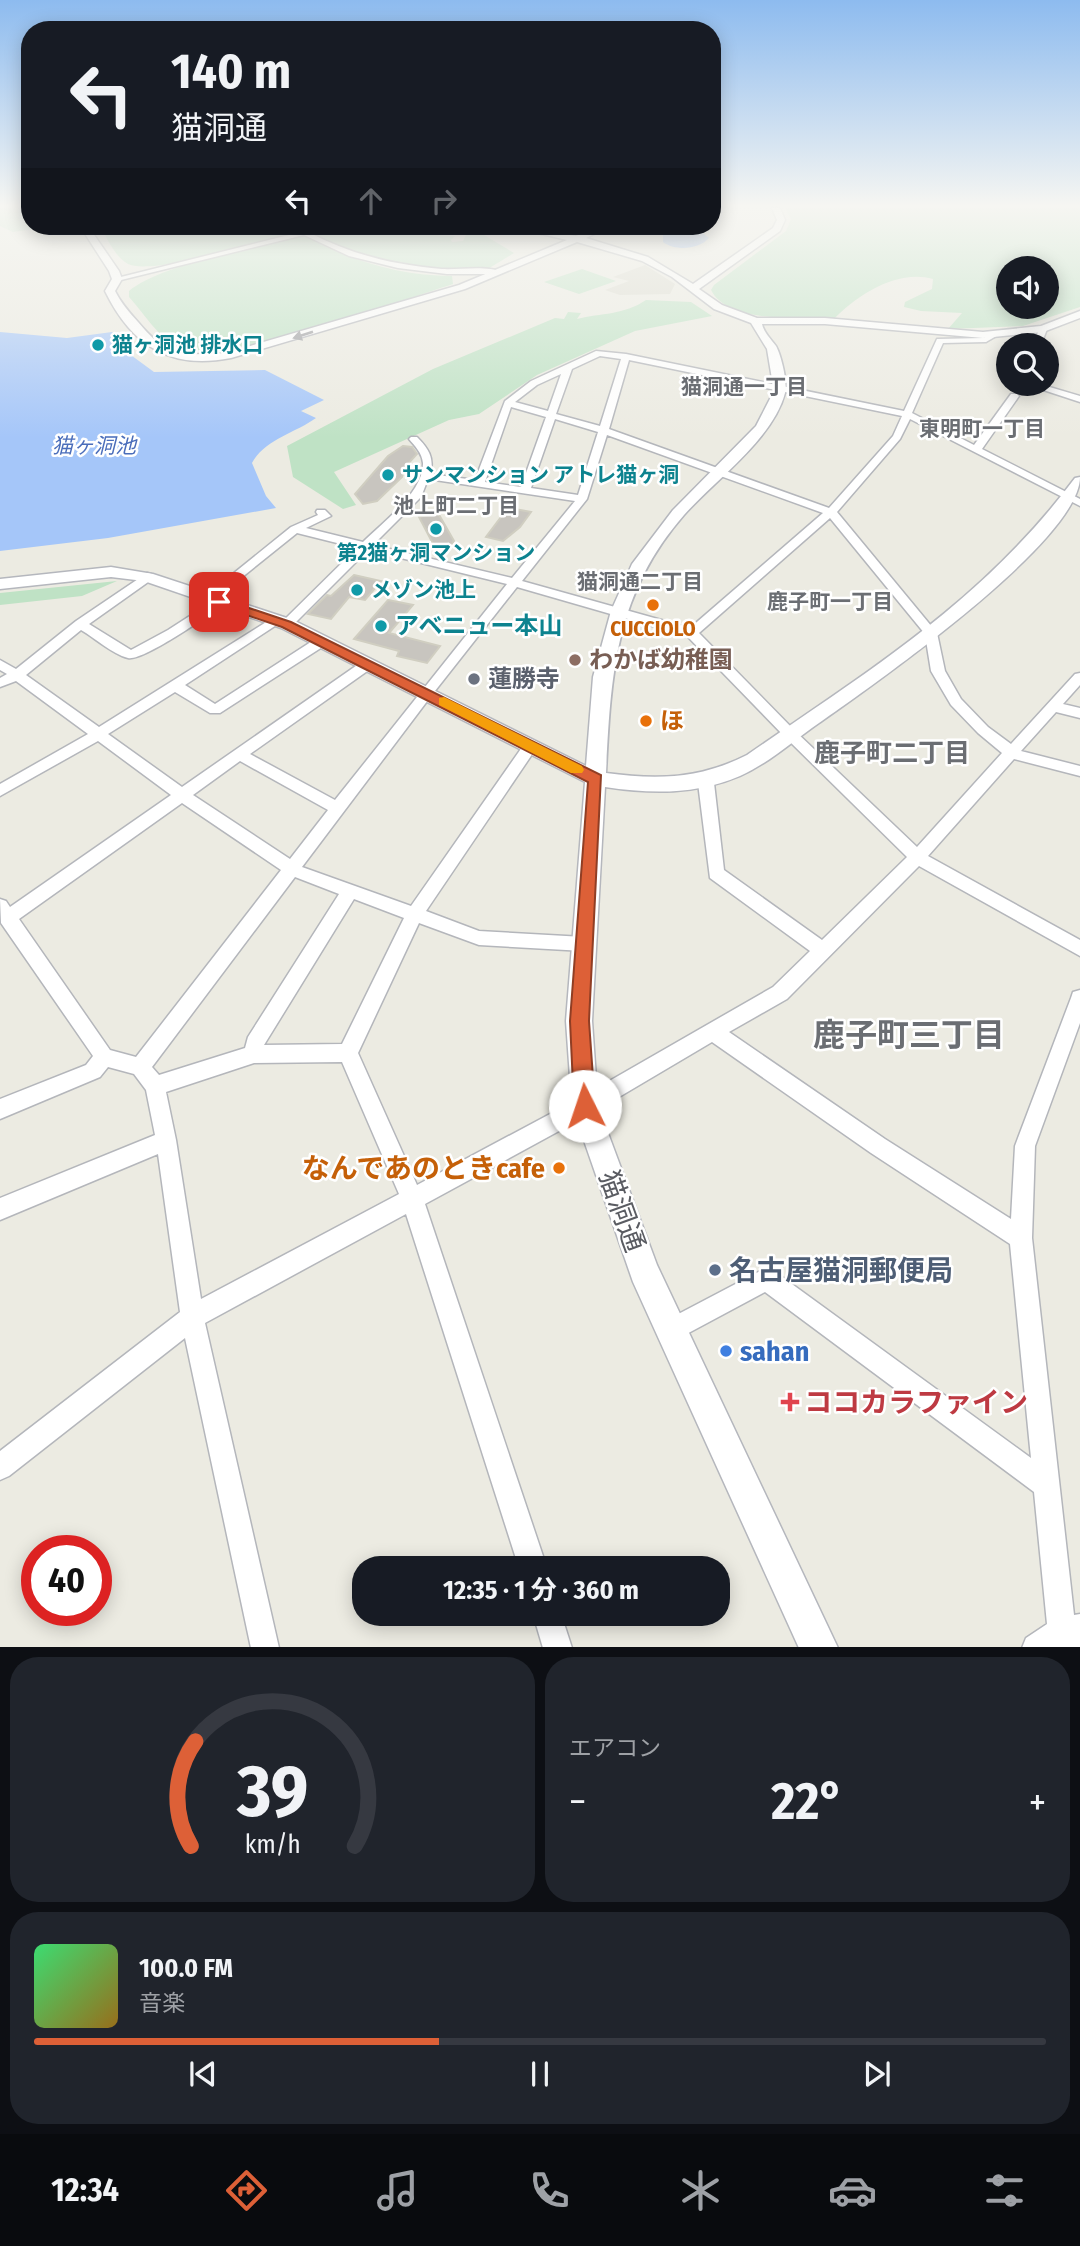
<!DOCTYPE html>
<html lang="ja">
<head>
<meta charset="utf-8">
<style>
	body { margin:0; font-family:"Fira Sans Condensed","Noto Sans JP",sans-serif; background:#20242c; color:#f1f3f6; height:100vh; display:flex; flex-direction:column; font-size:26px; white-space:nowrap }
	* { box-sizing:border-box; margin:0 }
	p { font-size:23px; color:#9ea1a6 }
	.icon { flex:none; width:38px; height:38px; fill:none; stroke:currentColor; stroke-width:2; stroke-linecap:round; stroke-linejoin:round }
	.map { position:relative; height:1647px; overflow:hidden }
	.side { display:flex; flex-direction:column; gap:10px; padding:10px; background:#0d0f14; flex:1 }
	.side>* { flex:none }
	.hud { position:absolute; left:21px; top:21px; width:700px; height:214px; border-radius:28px; box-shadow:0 4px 18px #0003; background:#171b24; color:#f1f3f6; overflow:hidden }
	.controls { position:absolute; left:996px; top:256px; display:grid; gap:14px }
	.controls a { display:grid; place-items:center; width:63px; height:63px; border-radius:50%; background:#171b24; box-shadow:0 4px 18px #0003; font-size:35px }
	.speed { position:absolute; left:21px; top:1535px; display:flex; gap:14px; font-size:35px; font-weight:700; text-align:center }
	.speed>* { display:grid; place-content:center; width:91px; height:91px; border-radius:50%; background:#171b24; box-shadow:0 4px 18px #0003; line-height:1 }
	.speed .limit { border:10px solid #d22; background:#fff; color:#111 }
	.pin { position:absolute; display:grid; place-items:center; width:60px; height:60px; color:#fff; margin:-30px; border-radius:14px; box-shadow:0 4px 10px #0006 }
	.me { position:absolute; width:77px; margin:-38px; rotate:356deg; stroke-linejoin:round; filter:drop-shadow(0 0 5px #0008) }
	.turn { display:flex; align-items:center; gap:24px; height:147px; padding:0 35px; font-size:32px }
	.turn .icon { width:91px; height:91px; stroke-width:2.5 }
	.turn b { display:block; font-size:49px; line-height:60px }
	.lanes { display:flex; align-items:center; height:66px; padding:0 35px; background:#0003; justify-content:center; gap:35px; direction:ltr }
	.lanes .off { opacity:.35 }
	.big { font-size:52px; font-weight:700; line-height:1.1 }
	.side .tile { flex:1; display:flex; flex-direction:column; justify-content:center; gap:10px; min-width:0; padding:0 24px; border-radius:28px; background:#20242c }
	.side .dial { align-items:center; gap:0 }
	.dial svg { height:182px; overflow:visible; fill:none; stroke:#363941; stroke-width:7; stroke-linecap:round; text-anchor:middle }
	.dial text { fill:#f1f3f6; stroke:none }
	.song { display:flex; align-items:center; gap:21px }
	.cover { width:84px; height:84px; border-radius:10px; background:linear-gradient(135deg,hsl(140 70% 55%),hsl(40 70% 35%)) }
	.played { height:7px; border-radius:4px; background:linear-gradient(90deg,#dd6037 40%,#363941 40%) }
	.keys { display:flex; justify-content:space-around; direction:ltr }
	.heat { display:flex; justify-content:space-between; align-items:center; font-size:38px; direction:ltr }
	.side .tiles { flex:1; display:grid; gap:10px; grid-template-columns:1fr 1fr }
	.tile:last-child { grid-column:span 2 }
	.trip { position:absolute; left:352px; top:1556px; width:378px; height:70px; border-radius:28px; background:#171b24; box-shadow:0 4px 18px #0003; font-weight:700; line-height:70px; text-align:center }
	.tabs { display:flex; height:112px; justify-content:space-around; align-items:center; background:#090b0e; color:#9ea1a6 }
	.tabs .icon { width:49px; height:49px }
	.tabs .selected { color:#dd6037 }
	.tabs b { font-size:32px; color:#f1f3f6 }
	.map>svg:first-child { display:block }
</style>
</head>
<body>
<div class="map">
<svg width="1080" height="1648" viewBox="0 0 1080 1648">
	<rect width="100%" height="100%" fill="#ecebe2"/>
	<polygon fill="#dcdbd0" points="645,265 675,284 670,294 620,295 605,290 629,281 613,277"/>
	<g fill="#bfe2c5" fill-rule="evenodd">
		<polygon points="0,208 30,208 30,226 54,226 13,232 0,226"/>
		<path d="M785,208H1080V307L1023,326L948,329L962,313L921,311L904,307L905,302L932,289L933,279C897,269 857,295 833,320C800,316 729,325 711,290L714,285L786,231L791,219ZM1008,268H1046V306H1008Z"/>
		<path d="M100,226H326C292,234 153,277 128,264C115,257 107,238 100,226Z"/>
		<polygon points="339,226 400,226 405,227 397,230 399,233 455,236 451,240 452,242 463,241 469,229 474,229 514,253 486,270 415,269 337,248 312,233"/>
		<path d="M303,235C349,260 399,276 452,276L453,284C398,301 220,371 173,344C157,335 142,311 129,297V291C159,265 261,246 303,235Z"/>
		<polygon points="582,269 616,281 579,294 544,282"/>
		<path d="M646,300L691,302L712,316L635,331L537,375L479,414L449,420L334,472L356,505L343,509L293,477L287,446L433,369L555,318L564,319L568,312L581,313L577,319C601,313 624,315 646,300Z"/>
		<polygon points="117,581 82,596 0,605 0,593"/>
	</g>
	<g fill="#a5c6f9">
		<path d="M673,229L699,230L709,238C698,250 675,251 663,242V235Z"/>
		<path d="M0,332L67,338L112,332L120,340L124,350L154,372L265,370L324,400L301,411L316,418C295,433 264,440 252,463L266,496L276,508L108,538L0,551Z"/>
	</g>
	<g fill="#c8c5bf" stroke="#d0cec1" stroke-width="2">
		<polygon points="403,446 412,447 417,454 405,467 402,477 377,501 363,504 355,494 388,456"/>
		<polygon points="515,509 531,512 520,527 503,541 486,537 504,513 511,514"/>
		<polygon points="438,513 454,541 441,559 419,517"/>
		<polygon points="354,575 381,581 365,600 349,597 331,619 308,614 327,595 331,596"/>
		<polygon points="388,600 413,605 389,633 440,646 427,663 397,656 399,651 354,639"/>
	</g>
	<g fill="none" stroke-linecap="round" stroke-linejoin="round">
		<defs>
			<g id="street">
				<path d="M325,226H335L310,233C352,255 395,265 442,269C459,270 486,265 502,272L498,274H447L398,268L349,256L304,235L117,281L113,279Z"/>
				<polygon points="1040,327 1047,329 1041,345 1033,345"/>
				<path d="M991,333L998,335L986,342L943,343L912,413L974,445L1011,394H1017L1019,396L982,449L1080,499V506L910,419L900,439L837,512L937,633L945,671L961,699L988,727L1011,744L1075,674L1080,673V685L1063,704L1080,708V718L1056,712L1021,751L1080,766V776L1014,759L928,856L1080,940V956L919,866L787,999L729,1032L885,1139L1011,1219L1015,1146L1071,998L1073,992L1080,990V1023L1035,1146L1032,1238L1074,1615L1080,1614V1648H1022L1026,1638L1047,1624L1034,1492L765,1292L681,1337L673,1341L665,1337L661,1329L665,1321L766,1268L774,1271L1031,1458L1010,1244L871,1153L712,1042L592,1113L425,1204L547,1568H519L406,1214L205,1323L279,1648H251L185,1338L9,1476L0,1480V1451L180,1312L158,1154L0,1220V1198L155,1135L146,1090L134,1074L108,1067L100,1077L0,1119V1099L86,1065L93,1056L1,923L0,899L6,901L10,907L171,795L98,741L0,796V784L88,734L16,681L0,687V678L7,674L0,670V660L16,669L76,621L147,573L151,574V580L89,624L131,650L168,630L213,601H205L203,598L291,527L318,515L316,512L317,510H325L331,516L306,528L363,542C382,523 424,492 423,463C422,453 415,446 409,439L411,437H417C428,448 435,458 430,474L475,480L505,401L531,381L596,351L626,354L904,411L937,339L984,338ZM600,356L621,359L600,426L556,414L572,369ZM629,360L902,416L893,436L829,508L609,429ZM561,374L548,411L515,402L537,385ZM511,407L546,417L521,487L485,482ZM555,419L598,432L578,495L531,488ZM607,435L823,513L690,628L522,581L587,499ZM428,479L575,501L512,578L373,545L421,497ZM830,518L925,634L931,671L951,705L978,733L1002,753L917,847L795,731L699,633ZM297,533L357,548L283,621L281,624L287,628L291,627L368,550L507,584L335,800L250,754L373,667V661H363L182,787L108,734L175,692L210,713H220L327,644V638H317L215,704L185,685L281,622L279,619H271L99,727L26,675L81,630C95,638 112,654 128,658C142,662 209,615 223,605V599H215ZM517,587L687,636L785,737L907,857L822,940L724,870L714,783L711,779H701L698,783L710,878L810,951L773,987L578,1099L417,1185L358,1053L419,923L479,945L584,951L590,949L593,944L590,939L584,937L479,931L426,911L537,747L530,742L525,743L411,906L302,867L431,696ZM240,761L328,810L290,859L193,795ZM182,803L281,870L136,1057L110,1050L19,919ZM295,877L339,894L248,1037L245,1048L159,1075L152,1067ZM354,899L404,918L342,1044L264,1045ZM342,1062L399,1194L201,1299L176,1140L166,1092L254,1063Z"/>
				<polygon points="1022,383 1036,383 1080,396 1080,402"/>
				<polygon points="533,1614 561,1614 572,1648 543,1648"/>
			</g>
			<path id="secondary" d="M772,208H780L785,220L780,231L699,289L722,305L757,318H825L983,332L1041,326L1080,311V318L1043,332L983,338L825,324H762C764,333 771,339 776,346C781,355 788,383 785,393C773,439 715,480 684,515C615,594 611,674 606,773C657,780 700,779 747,755C871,669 983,601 1075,478L1080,477C1080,541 873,685 819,723C793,741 769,763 740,776C696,795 651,794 605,787L592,1021L598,1106L657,1265L838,1648H799L633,1282L572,1106L566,1021L585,782L281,628L144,581L111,577L0,589V579L111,567L153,574L293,620L586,766L593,677L611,611L632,564L673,510L756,426L774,391L767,349L751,323L714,309L672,277L642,261L577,242L465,289L231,358C170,370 132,346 105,291L112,279L109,271L80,226H88L119,271L122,279L115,291C121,303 129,312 138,322C169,359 181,355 226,353L459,285L567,240L508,226L576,236L600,226H611L586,238L648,257L693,284L773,228L777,220Z"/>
		</defs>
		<use href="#street" stroke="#b4b6bb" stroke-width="3"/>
		<use href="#secondary" stroke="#b5b7bd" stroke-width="3"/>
		<use href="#street" fill="#fff" fill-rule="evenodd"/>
		<use href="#secondary" fill="#fff" fill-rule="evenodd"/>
	</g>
	<defs><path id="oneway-solid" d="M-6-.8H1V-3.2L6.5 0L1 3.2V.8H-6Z" transform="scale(1.75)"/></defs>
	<use fill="#9c9da1" href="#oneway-solid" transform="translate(303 335) rotate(162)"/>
	<linearGradient id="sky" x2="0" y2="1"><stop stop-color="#8dbbef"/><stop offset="0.47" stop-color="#f6f6f2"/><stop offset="1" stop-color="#f6f6f2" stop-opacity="0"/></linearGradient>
	<rect width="1080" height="438" fill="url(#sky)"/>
	<polygon fill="#dd6037" stroke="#903e24" stroke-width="2" points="219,598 291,622 601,775 589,1021 595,1106 592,1113 585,1116 577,1113 574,1106 570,1021 588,782 282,627 214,604 213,602"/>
	<polygon fill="#f59e0b" points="444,697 582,766 584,770 582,773 571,773 439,705 439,698"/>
	<g fill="#0f9aa8" stroke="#fff" stroke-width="2.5">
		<circle cx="98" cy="345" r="7"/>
		<circle cx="388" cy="475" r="7"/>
		<circle cx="436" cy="529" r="7"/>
		<circle cx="357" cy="590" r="7"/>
		<circle cx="381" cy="626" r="7"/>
	</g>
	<g fill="#e8710a" stroke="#fff" stroke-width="2.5">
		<circle cx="653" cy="605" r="7"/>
		<circle cx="646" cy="721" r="7"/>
		<circle cx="559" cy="1168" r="7"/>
	</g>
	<circle fill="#8d6e63" stroke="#fff" stroke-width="2.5" cx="575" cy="660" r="7"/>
	<circle fill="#6b7280" stroke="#fff" stroke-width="2.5" cx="474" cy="679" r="7"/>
	<circle fill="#5c6f8a" stroke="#fff" stroke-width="2.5" cx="715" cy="1270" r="7"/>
	<circle fill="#3f7fe0" stroke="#fff" stroke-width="2.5" cx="726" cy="1351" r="7"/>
	<path fill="#e0444e" stroke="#fff" stroke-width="2.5" d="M786.5 1391.5h7v7h7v7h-7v7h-7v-7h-7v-7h7z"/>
	<g text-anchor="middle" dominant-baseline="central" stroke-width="5" stroke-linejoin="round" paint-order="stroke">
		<g font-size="21" font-weight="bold" fill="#0d838f" stroke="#fff" text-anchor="start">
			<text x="112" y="345">猫ヶ洞池 排水口</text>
			<text x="402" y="475">サンマンション アトレ猫ヶ洞</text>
			<text x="436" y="553" text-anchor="middle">第2猫ヶ洞マンション</text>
			<text x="371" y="590">メゾン池上</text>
		</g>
		<g font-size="21" font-weight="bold" fill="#6b6e73" stroke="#fff">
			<text x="744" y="387">猫洞通一丁目</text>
			<text x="982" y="429">東明町一丁目</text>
			<text x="456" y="506">池上町二丁目</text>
			<text x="640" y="582">猫洞通二丁目</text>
			<text x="830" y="602">鹿子町一丁目</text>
		</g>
		<g font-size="21" font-style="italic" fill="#4a6dba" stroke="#fff">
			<text x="94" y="446">猫ヶ洞池</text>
		</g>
		<g font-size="21" font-weight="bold" fill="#c56008" stroke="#fff">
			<text x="653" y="629">CUCCIOLO</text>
		</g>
		<g font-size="24" font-weight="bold" fill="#0d838f" stroke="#fff" text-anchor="start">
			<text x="395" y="626">アベニュー本山</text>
		</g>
		<g font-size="24" font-weight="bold" fill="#785e54" stroke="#fff" text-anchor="start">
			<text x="589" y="660">わかば幼稚園</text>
		</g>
		<g font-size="24" font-weight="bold" fill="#5b616d" stroke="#fff" text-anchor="start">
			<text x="488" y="679">蓮勝寺</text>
		</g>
		<g font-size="24" font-weight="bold" fill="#c56008" stroke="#fff" text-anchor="start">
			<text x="660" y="721">ほ</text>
		</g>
		<g font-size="26" font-weight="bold" fill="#6b6e73" stroke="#fff">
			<text x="892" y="753">鹿子町二丁目</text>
		</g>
		<g font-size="28" font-weight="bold" fill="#c56008" stroke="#fff" text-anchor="end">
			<text x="545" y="1168">なんであのときcafe</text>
		</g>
		<g font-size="28" fill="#5a5c62" stroke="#fff">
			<text transform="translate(622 1211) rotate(70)">猫洞通</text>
		</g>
		<g font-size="28" font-weight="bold" fill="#4e5e75" stroke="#fff" text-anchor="start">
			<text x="729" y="1270">名古屋猫洞郵便局</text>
		</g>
		<g font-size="28" font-weight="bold" fill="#366cbe" stroke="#fff" text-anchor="start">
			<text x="740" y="1351">sahan</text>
		</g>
		<g font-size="28" font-weight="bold" fill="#be3a42" stroke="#fff" text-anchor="start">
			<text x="804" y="1402">ココカラファイン</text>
		</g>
		<g font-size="32" font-weight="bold" fill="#6b6e73" stroke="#fff">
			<text x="909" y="1035">鹿子町三丁目</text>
		</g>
	</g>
</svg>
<div class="controls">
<a><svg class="icon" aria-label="sound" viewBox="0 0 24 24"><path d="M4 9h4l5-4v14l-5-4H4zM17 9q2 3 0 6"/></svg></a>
<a><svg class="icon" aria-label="search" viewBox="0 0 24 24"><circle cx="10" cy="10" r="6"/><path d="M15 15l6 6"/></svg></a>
</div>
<div class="speed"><div class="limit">40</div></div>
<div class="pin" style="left:219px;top:602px;background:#d93025"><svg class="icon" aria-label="arrive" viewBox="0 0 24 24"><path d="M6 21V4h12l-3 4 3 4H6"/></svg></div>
<svg class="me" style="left:585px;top:1106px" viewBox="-20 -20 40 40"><circle r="19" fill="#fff"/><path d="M0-13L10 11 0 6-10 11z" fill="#dd6037"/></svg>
<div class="trip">12:35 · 1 分 · 360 m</div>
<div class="hud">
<div class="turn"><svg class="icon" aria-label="left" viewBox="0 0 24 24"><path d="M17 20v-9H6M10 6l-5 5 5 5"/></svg><div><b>140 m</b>猫洞通</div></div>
<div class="lanes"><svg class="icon" aria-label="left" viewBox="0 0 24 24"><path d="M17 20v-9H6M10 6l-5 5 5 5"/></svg><svg class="icon off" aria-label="ahead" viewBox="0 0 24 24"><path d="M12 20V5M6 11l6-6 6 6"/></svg><svg class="icon off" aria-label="right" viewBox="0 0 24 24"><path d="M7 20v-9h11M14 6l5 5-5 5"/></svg></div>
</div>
</div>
<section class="side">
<div class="tiles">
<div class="tile dial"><svg viewBox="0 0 100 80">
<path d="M14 69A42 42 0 1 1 86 69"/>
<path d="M14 69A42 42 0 0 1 16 23" stroke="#dd6037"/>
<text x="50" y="56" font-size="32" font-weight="700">39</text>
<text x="50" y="72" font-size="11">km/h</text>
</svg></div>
<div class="tile"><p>エアコン</p>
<div class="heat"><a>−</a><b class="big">22°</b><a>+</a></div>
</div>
<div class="tile">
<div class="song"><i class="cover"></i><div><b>100.0 FM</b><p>音楽</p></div></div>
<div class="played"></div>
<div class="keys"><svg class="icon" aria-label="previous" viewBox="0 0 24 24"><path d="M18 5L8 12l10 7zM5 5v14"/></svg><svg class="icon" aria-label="pause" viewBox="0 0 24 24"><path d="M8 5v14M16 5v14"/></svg><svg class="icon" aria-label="next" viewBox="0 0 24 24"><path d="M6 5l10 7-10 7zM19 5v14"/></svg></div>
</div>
</div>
</section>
<nav class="tabs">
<b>12:34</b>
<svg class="icon selected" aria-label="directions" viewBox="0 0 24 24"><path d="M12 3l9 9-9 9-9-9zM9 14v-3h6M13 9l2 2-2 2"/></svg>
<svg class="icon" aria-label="music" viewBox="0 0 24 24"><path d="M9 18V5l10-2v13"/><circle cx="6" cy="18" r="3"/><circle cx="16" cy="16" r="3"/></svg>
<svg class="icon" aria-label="phone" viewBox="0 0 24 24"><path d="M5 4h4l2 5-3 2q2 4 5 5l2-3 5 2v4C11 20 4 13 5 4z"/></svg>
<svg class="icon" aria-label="climate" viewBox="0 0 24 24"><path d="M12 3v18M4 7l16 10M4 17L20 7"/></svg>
<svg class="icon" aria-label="car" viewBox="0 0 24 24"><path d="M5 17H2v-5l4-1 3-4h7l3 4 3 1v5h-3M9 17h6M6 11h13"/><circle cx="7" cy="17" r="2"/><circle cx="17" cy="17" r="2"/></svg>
<svg class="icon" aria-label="filters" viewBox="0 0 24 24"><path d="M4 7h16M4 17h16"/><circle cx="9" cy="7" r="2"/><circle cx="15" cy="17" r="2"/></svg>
</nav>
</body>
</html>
